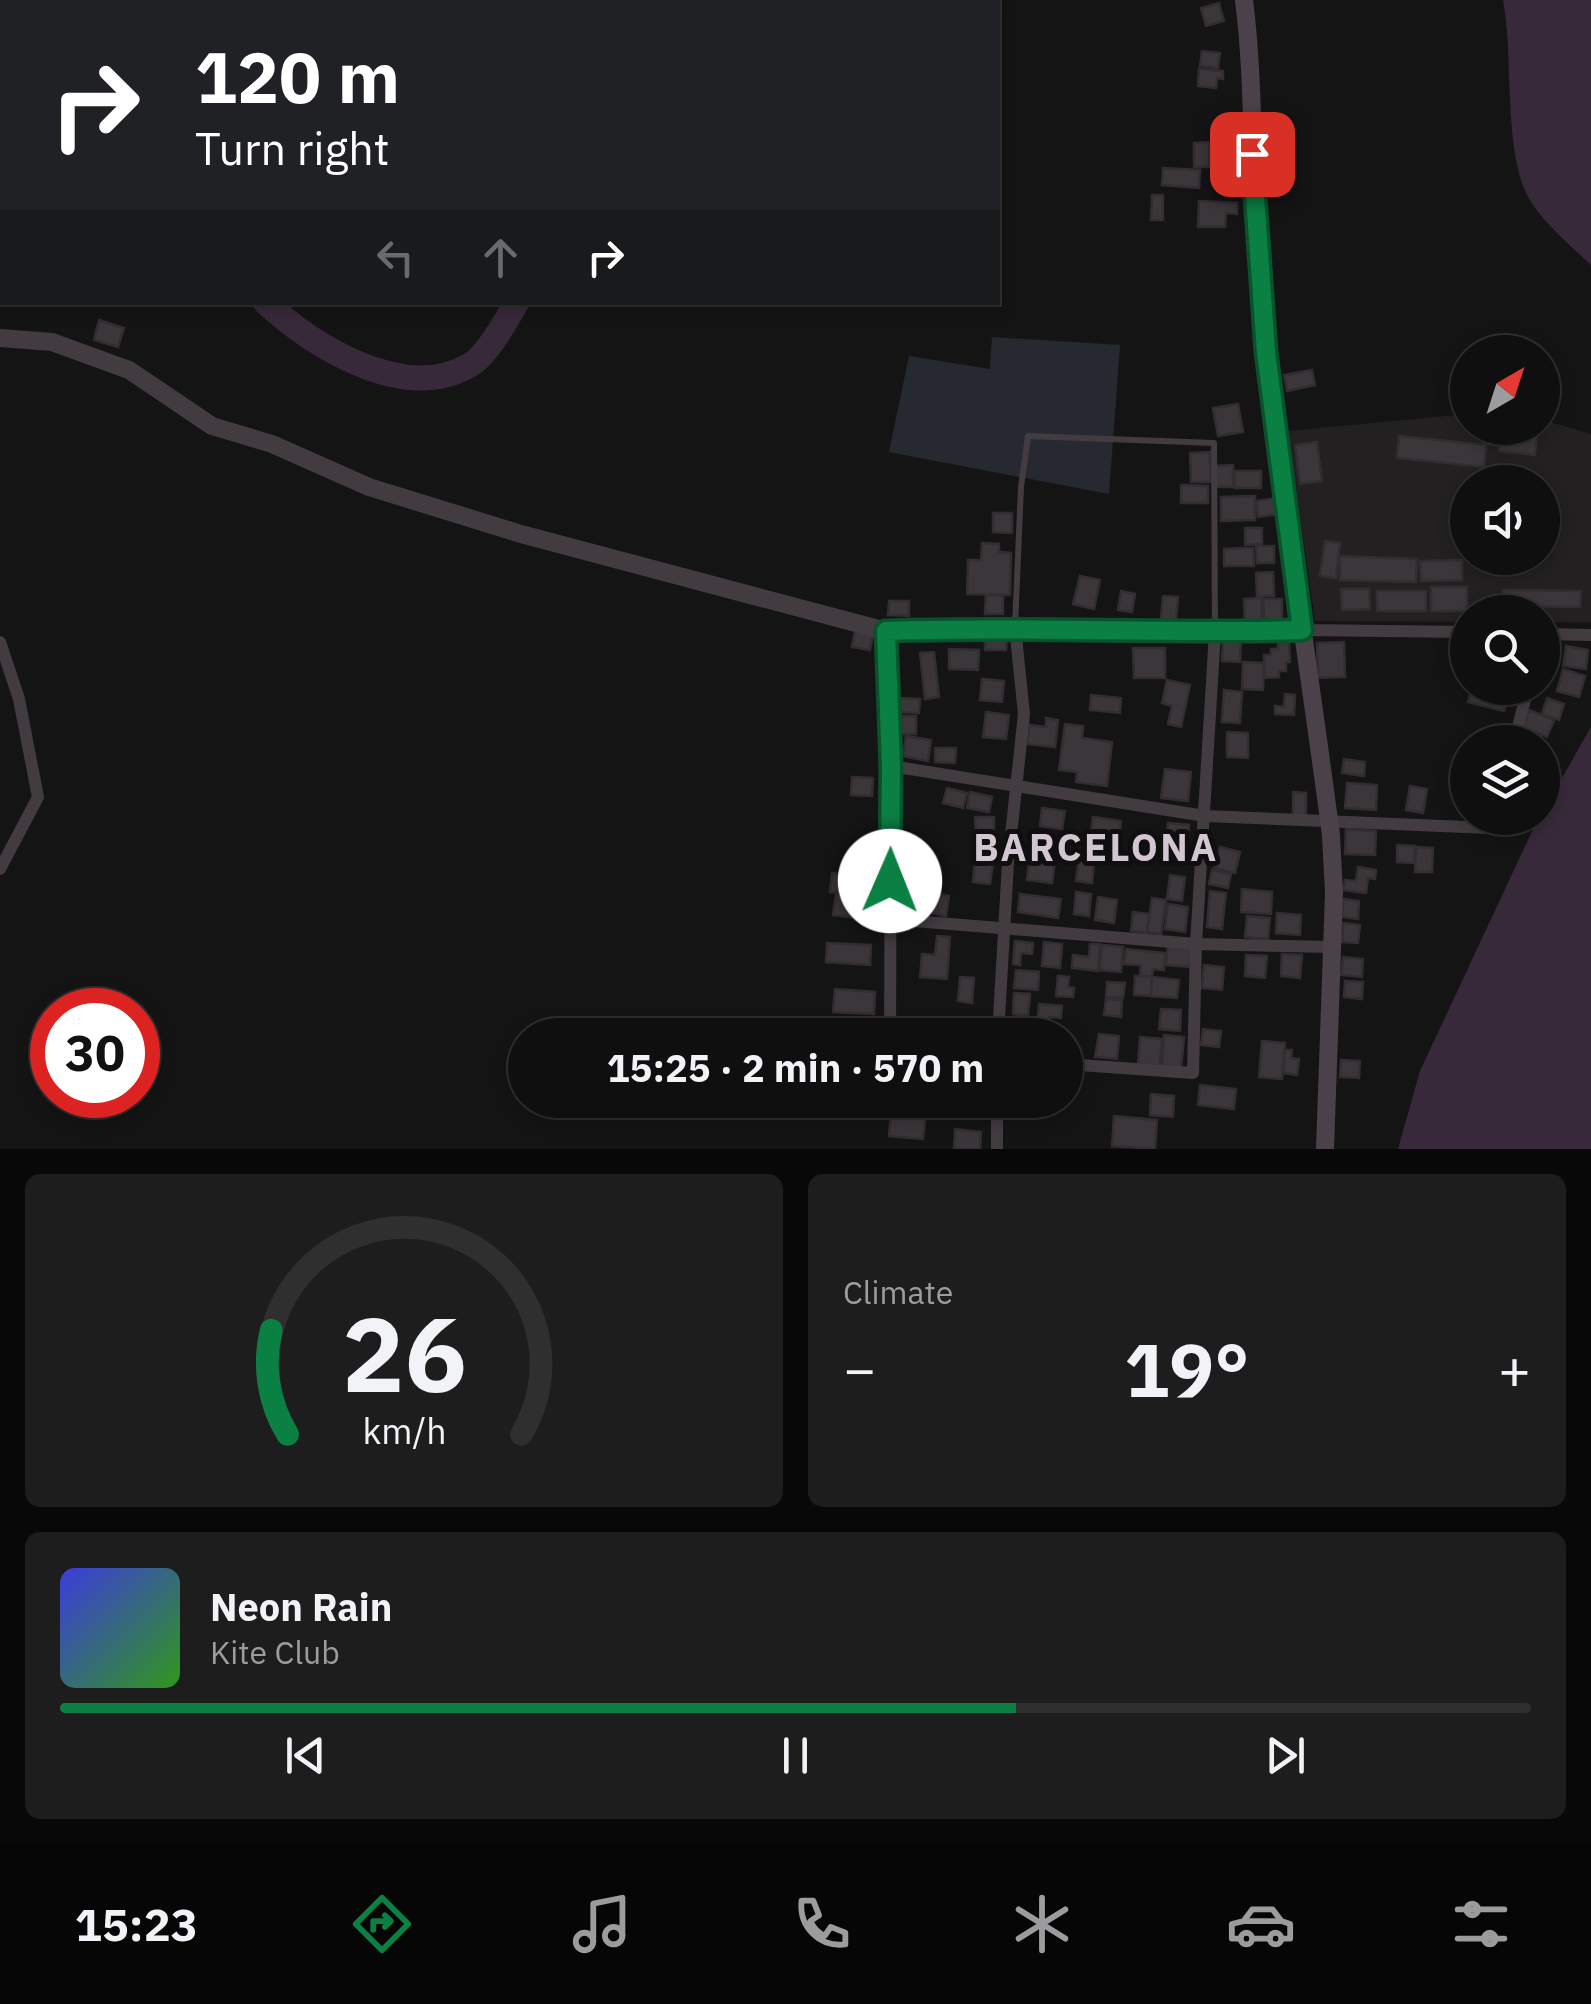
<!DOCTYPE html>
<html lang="en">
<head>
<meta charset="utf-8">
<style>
	body { margin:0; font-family:"IBM Plex Sans",sans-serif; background:#1e1d1e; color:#f1f3f6; height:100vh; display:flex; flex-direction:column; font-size:38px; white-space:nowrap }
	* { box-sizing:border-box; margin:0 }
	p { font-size:32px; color:#9c9c9f }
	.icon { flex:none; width:55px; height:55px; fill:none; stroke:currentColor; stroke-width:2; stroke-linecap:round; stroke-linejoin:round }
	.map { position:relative; height:1149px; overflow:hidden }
	.side { display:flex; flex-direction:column; gap:25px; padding:25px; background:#090809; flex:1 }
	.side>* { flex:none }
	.banner { position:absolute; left:0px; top:0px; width:1000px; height:305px; box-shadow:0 5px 15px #0003,0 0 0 2px #302f30; background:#202124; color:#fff; overflow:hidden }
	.needle { width:65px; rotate:39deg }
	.tools { position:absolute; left:1450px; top:335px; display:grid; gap:20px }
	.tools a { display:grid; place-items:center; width:110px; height:110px; border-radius:50%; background:#100f10; box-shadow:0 5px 15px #0003,0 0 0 2px #302f30; font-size:50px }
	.speed { position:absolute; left:30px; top:988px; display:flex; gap:20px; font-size:50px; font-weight:700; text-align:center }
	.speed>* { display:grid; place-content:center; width:130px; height:130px; border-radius:50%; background:#100f10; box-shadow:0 5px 15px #0003,0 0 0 2px #302f30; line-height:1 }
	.speed .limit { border:15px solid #d22; background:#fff; color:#111 }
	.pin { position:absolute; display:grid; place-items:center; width:85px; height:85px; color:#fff; margin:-42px; border-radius:20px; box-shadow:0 5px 15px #0006 }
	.me { position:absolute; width:110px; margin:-55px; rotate:1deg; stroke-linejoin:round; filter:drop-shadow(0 0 8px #0008) }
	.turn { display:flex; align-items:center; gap:35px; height:210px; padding:0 30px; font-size:45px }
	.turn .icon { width:130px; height:130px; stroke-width:2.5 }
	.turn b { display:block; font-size:70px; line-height:85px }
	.lanes { display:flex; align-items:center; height:95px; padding:0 30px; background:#0003; justify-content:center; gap:50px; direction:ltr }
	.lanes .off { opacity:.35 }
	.big { font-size:75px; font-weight:700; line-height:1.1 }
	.side .card { flex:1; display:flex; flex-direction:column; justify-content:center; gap:15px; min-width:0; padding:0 35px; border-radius:15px; background:#1e1d1e }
	.side .dial { align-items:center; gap:0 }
	.dial svg { height:260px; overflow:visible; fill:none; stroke:#302f30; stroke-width:7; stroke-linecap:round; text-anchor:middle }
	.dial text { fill:#f1f3f6; stroke:none }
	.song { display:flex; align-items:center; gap:30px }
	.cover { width:120px; height:120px; border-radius:15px; background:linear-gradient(135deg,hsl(240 70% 55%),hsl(110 70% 35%)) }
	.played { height:10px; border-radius:5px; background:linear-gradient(90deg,#0b8043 65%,#302f30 65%) }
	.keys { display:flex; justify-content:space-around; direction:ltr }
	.heat { display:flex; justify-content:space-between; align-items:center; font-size:55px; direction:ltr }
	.side .tiles { flex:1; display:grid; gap:25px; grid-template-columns:1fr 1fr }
	.card:last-child { grid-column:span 2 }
	.trip { position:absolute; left:508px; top:1018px; width:575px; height:100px; border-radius:50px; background:#100f10; box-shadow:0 5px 15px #0003,0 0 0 2px #302f30; font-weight:700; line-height:100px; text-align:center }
	.tab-bar { display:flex; height:160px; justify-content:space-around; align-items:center; background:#060606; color:#9c9c9f }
	.tab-bar .icon { width:70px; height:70px }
	.tab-bar .current { color:#0b8043 }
	.tab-bar b { font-size:45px; color:#f1f3f6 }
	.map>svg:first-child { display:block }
</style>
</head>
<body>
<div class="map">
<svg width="1591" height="1149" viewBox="0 0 1591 1149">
	<rect width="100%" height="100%" fill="#151415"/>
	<path fill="#222021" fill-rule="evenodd" d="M1467,414L1468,428H1542L1543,420L1591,434V622H1543L1542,612H1468L1467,622L1315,621L1288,431ZM1468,482H1542V558H1468Z"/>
	<polygon fill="#262a30" points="992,337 1120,345 1109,494 889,452 909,356 990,369"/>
	<g fill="#38293a">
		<path d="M1503,0H1591V265C1571,246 1539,219 1527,195C1503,145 1514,57 1503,0Z"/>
		<polygon points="1591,727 1591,1149 1398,1149 1420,1071 1535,825 1542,818 1543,811"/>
	</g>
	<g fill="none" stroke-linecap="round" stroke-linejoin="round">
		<g stroke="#38293a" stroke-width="25">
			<polyline points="163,0 184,2"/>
			<polyline points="363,0 367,2"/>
			<polyline points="212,2 218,0"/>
			<polyline points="0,162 2,162"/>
			<path d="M265,302C313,346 404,404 470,365C487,356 507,319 517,302"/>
		</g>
	</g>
	<g fill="#3b3639" stroke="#322d30" stroke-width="2.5">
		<polygon points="1219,3 1224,21 1206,26 1201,8"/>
		<polygon points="1202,51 1220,53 1218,68 1200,66"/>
		<polygon points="1199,69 1223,71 1223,79 1217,78 1216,88 1198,86"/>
		<polygon points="1210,142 1210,167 1194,167 1194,143"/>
		<polygon points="1163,168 1200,170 1199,188 1162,185"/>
		<polygon points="1152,195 1163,195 1163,220 1151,220"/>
		<polygon points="1199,201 1237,203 1237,214 1226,213 1225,227 1198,227"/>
		<polygon points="99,320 124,328 118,347 94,340"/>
		<polygon points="1312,370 1315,385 1287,391 1284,375"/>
		<polygon points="1238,404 1243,432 1218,436 1213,408"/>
		<polygon points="1501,432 1537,436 1535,455 1499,451"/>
		<polygon points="1399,436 1486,445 1484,467 1397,458"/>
		<polygon points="1317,442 1322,481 1300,484 1295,445"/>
		<polygon points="1210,452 1211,482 1191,482 1190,453"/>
		<polygon points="1233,465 1233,487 1216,487 1215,466"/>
		<polygon points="1501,465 1517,468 1514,482 1498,482"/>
		<rect x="1235" y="471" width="26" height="17"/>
		<polygon points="1181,485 1208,486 1208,503 1181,503"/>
		<polygon points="1255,496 1255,520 1221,521 1221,497"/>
		<polygon points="1278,498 1280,514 1258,517 1256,501"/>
		<polygon points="993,513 1012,513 1012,533 993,532"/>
		<polygon points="1245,528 1262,528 1262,544 1245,545"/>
		<polygon points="1325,541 1340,543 1336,578 1320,576"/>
		<polygon points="982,543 999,544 999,552 1011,553 1010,595 967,594 968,560 981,560"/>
		<polygon points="1256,546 1274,546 1274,563 1257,563"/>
		<polygon points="1245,548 1253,548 1254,566 1224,566 1224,549"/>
		<polygon points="1340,556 1417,559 1416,582 1340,580"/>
		<polygon points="1462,560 1462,580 1421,581 1420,561"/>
		<polygon points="1273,572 1274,596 1257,596 1256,573"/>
		<polygon points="1080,576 1100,580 1094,609 1073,604"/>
		<rect x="1431" y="587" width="36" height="24"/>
		<polygon points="1341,589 1369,589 1370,609 1342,610"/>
		<polygon points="1503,590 1581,591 1580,607 1503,606"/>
		<polygon points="1121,591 1135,594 1132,612 1118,610"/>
		<rect x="1377" y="591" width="49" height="20"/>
		<polygon points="986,595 1003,596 1003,614 985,614"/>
		<polygon points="1163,596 1178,597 1176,620 1161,619"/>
		<polygon points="1262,598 1262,626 1245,626 1244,599"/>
		<polygon points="1263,599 1282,599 1282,621 1264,621"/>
		<polygon points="889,601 909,601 909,616 888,615"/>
		<polygon points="985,630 1007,630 1006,650 985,650"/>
		<polygon points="855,631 873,634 870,650 852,647"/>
		<polygon points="1223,639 1241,640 1240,662 1222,661"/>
		<polygon points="1278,642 1289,642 1290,662 1286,662 1286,671 1279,671 1279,677 1265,678 1264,655 1271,655 1271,649 1278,649"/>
		<polygon points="1344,642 1345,677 1318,678 1317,643"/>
		<polygon points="1566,646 1588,650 1586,669 1563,666"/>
		<polygon points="1133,648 1165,648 1165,678 1134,678"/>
		<polygon points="949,649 979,650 978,670 949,669"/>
		<polygon points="934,652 939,697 925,699 920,653"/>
		<polygon points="1243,662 1264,663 1263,690 1242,689"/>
		<polygon points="1563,669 1585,676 1579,697 1557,691"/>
		<polygon points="982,679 1004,681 1002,702 980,700"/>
		<polygon points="1167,680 1190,685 1181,727 1168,724 1172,706 1162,703"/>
		<polygon points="1472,688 1509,690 1504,711 1468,702"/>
		<polygon points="1224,690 1242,692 1240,723 1222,722"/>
		<polygon points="1285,694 1295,695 1294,715 1275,714 1275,706 1284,707"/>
		<polygon points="1091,695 1121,698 1120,713 1090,710"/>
		<polygon points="899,698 920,699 919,713 899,712"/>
		<polygon points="1547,698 1564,704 1559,720 1542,714"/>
		<polygon points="1529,710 1554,720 1547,737 1523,728"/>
		<polygon points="986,712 1009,715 1006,739 983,737"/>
		<rect x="901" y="716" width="15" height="18"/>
		<polygon points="1046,718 1058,720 1055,747 1027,744 1029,725 1046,727"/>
		<polygon points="1065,724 1083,726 1082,738 1112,742 1107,786 1076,782 1077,772 1059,770"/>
		<polygon points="1227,732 1248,733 1248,758 1227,757"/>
		<polygon points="906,736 931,740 928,761 903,756"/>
		<polygon points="935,748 956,748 955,763 935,762"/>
		<polygon points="1344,759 1365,762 1364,776 1342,773"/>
		<polygon points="1165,769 1191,772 1188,801 1161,798"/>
		<polygon points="852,777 873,778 872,796 851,795"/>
		<polygon points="1347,783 1377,785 1376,810 1345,808"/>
		<polygon points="1410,786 1427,789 1423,813 1406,810"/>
		<polygon points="947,788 967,793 963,808 943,803"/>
		<polygon points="970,792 992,797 989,812 967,808"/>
		<polygon points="1293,792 1306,793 1306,816 1293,816"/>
		<polygon points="1042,808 1065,811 1062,829 1040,826"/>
		<polygon points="975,817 994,817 994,835 976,835"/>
		<polygon points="1093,817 1121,821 1118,848 1089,844"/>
		<polygon points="1168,823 1189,825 1187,845 1166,842"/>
		<polygon points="1346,829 1376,831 1375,855 1345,854"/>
		<polygon points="1397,845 1415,846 1414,863 1397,862"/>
		<polygon points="1220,847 1240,852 1235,873 1214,868"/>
		<polygon points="1416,847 1433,848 1432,872 1415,872"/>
		<polygon points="1030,857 1055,860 1052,883 1027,880"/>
		<polygon points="1079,859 1094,861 1092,883 1076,881"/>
		<polygon points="975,860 993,863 990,884 973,882"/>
		<polygon points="1358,867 1376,870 1375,879 1368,878 1366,893 1343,890 1345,880 1356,881"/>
		<polygon points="1212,870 1231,874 1228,888 1209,884"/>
		<polygon points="832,873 865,876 863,896 830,892"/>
		<polygon points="1170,875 1185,877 1182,901 1167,899"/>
		<polygon points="1242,889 1272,892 1271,914 1241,912"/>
		<polygon points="1210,891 1226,893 1222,929 1207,927"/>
		<polygon points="1076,892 1091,894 1089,916 1074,914"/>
		<polygon points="935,893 949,896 946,916 931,913"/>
		<polygon points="836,894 853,897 851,917 833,915"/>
		<polygon points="1020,894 1061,899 1058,918 1018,912"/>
		<polygon points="1098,897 1117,900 1114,923 1095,920"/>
		<polygon points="1152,898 1166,900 1161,934 1147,932"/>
		<polygon points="1343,899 1359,901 1358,919 1342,917"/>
		<polygon points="1168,904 1188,907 1185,932 1165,929"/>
		<polygon points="1133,912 1149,914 1147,933 1131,931"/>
		<polygon points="1277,913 1301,915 1300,935 1276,933"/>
		<polygon points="1247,916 1270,918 1268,939 1245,937"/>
		<polygon points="1343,923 1360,925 1358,943 1342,942"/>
		<polygon points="937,936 950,937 947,979 920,977 922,954 935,955"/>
		<polygon points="1015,941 1033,943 1032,954 1021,953 1020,965 1013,964"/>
		<polygon points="1044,942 1062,944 1060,968 1042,966"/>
		<polygon points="827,943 871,945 870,965 826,962"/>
		<polygon points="1090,944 1100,944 1098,971 1072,968 1073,955 1089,957"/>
		<polygon points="1168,944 1192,946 1190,967 1166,965"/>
		<polygon points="1102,945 1123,947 1121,972 1100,970"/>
		<polygon points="1126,949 1165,953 1164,970 1153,969 1152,977 1140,976 1141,965 1124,964"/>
		<polygon points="1282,954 1302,955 1300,978 1281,976"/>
		<polygon points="1246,955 1267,956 1265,978 1245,976"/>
		<polygon points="1343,957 1363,959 1362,977 1341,975"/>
		<polygon points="1204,965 1224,967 1222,990 1202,988"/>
		<polygon points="1016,970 1039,972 1038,990 1014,988"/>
		<polygon points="1058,976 1069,977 1068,987 1074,988 1073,997 1056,996"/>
		<polygon points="1135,976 1152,977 1151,996 1134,995"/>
		<polygon points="960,977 974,978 972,1003 958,1001"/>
		<polygon points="1152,977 1179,980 1177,998 1151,996"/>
		<polygon points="1345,981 1363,982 1362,999 1344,997"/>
		<polygon points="1107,982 1125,983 1123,998 1106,997"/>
		<polygon points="835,989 875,992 874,1014 833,1012"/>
		<polygon points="1014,993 1030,994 1028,1016 1013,1014"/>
		<polygon points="1106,999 1122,1000 1121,1017 1104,1015"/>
		<polygon points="1039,1004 1062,1006 1061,1018 1050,1017 1049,1027 1037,1026"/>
		<polygon points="1161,1009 1181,1010 1180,1031 1159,1029"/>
		<polygon points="900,1025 940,1029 939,1035 900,1035"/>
		<polygon points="1203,1029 1221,1031 1219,1047 1201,1045"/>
		<polygon points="1099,1034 1119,1036 1117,1059 1095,1057"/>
		<polygon points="1164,1035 1184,1037 1181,1068 1162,1066"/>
		<polygon points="1140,1037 1162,1039 1160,1066 1138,1064"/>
		<polygon points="1262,1041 1285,1043 1282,1079 1259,1077"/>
		<polygon points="1285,1050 1292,1050 1291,1058 1299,1059 1297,1075 1283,1073"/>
		<polygon points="1341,1060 1360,1061 1359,1078 1340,1077"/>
		<polygon points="1200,1085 1236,1089 1234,1109 1198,1105"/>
		<polygon points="1151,1094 1174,1096 1173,1117 1150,1115"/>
		<polygon points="842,1100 858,1101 858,1117 841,1117"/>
		<polygon points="892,1100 927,1100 923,1139 889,1136"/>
		<polygon points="952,1100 978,1100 977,1113 951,1111"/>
		<polygon points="1114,1116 1157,1120 1155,1149 1112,1146"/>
		<polygon points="955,1129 981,1132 980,1149 954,1149"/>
	</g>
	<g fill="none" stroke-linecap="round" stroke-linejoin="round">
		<polyline stroke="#423b40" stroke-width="6" points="1015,626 1021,487 1028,436 1214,443 1215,629"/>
		<g stroke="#423b40" stroke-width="12">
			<polyline points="1302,630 1468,632"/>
			<polyline points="886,631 891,766 890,1035"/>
			<polyline points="1542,634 1591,635"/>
			<polyline points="0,642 19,699 38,797 0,869"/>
			<polyline points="1514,742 1528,688"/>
			<polyline points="891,766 1205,816 1489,828 1492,818"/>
			<polyline points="889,919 1196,944 1332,947"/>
			<polyline points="998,1035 1008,863 1024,714 1015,627"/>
			<polyline points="1065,1064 1193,1073 1196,944 1215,632"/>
			<polyline points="997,1149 997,1100"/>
		</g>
		<polyline stroke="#423b40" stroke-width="18" points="0,338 52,342 129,370 212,426 272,444 369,487 521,534 886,631 1015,627 1215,632 1302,630"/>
		<path stroke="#4b4249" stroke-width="18" d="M1244,0C1256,95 1250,191 1260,287C1277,470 1307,652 1331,835L1334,893L1325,1149"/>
	</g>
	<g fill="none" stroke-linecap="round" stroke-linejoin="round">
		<defs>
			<path id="route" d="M890,881L891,766L886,631C1025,626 1163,634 1302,630L1266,352L1252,154"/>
		</defs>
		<use href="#route" stroke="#07532c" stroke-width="25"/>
		<use href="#route" stroke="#0b8043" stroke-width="18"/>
	</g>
	<g text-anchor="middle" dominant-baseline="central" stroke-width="10" stroke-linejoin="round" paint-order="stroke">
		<g font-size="38" font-weight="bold" letter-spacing="2.5" fill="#d2c6d0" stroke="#100f10">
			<text x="1096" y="846">BARCELONA</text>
		</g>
	</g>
</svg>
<div class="tools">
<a><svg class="needle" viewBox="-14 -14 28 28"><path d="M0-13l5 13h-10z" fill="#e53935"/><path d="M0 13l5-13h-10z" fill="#9c9c9f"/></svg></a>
<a><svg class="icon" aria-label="sound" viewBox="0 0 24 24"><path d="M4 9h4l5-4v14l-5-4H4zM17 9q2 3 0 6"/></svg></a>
<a><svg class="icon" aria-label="search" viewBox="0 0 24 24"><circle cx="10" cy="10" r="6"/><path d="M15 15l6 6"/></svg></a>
<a><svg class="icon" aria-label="layers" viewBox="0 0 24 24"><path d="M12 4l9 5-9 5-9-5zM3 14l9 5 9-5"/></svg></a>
</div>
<div class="speed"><div class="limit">30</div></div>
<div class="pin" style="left:1252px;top:154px;background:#d93025"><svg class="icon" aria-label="arrive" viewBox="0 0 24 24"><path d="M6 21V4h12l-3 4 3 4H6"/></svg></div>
<svg class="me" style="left:890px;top:881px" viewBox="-20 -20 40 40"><circle r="19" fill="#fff"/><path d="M0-13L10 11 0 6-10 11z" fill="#0b8043"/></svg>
<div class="trip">15:25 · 2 min · 570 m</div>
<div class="banner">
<div class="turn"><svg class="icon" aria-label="right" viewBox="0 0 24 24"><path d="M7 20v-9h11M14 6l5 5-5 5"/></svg><div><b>120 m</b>Turn right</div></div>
<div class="lanes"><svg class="icon off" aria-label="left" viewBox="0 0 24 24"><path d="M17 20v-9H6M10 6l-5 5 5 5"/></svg><svg class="icon off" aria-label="ahead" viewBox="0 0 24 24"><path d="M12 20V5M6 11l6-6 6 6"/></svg><svg class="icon" aria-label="right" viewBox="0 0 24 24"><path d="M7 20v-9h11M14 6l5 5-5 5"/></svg></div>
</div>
</div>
<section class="side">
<div class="tiles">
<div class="card dial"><svg viewBox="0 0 100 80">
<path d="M14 69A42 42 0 1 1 86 69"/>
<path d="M14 69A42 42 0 0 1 9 37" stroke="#0b8043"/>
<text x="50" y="56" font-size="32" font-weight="700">26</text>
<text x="50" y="72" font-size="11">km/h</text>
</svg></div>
<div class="card"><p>Climate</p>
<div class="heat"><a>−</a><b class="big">19°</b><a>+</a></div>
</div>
<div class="card">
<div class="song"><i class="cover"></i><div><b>Neon Rain</b><p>Kite Club</p></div></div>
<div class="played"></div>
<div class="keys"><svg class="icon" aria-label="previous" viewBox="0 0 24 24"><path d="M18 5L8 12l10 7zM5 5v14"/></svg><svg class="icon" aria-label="pause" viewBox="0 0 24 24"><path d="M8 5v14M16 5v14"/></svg><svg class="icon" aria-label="next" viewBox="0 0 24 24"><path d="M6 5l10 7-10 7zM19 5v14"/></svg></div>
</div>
</div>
</section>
<nav class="tab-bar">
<b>15:23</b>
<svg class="icon current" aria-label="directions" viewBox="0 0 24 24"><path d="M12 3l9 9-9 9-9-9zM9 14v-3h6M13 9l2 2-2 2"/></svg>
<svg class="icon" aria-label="music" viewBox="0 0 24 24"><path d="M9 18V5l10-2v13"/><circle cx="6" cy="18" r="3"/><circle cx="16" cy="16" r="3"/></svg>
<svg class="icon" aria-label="phone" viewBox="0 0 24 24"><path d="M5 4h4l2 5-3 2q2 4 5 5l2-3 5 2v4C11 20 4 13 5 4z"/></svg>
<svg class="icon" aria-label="climate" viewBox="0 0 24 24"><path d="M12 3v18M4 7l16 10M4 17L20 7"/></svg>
<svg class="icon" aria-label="car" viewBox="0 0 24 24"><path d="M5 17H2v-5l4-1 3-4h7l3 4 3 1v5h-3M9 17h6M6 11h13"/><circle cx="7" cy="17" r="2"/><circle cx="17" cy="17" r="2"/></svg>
<svg class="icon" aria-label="filters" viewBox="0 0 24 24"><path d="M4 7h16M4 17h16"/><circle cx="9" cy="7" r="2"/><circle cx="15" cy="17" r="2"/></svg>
</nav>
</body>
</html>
